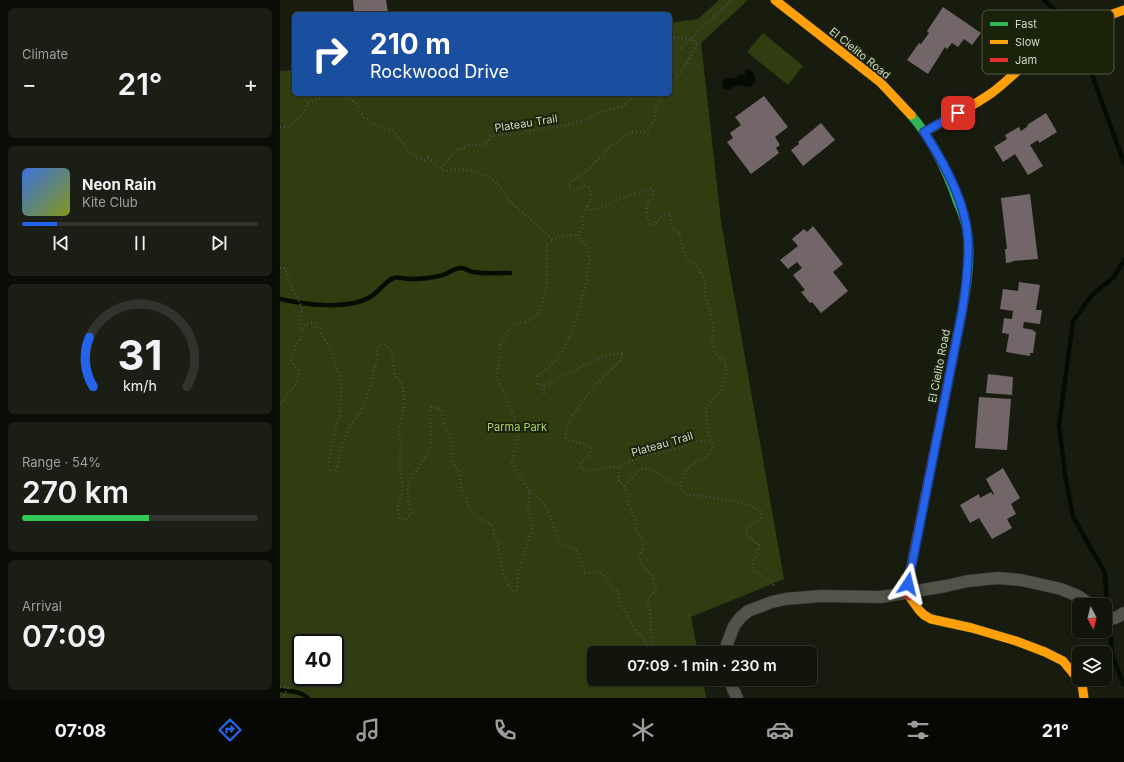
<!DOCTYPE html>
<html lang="en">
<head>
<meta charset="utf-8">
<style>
	body { margin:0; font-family:Inter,sans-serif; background:#1b1e14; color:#f1f3f6; height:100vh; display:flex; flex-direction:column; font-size:15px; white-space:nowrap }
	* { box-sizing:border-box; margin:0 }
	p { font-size:13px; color:#9c9f9d }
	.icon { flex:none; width:22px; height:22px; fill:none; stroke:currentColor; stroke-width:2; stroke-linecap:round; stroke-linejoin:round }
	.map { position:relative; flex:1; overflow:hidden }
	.side { display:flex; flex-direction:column; gap:8px; padding:8px; background:#0a0c06; width:280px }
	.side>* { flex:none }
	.hud { position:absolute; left:12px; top:12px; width:380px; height:84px; border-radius:6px; box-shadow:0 1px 3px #0004,0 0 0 1px #31342c; background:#1a4fa0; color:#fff; overflow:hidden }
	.needle { width:26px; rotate:173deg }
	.tools { position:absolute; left:792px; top:598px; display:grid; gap:8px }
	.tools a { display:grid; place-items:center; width:40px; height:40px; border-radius:6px; background:#12150b; box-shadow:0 1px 3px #0004,0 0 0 1px #31342c; font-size:20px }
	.speed { position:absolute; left:12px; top:634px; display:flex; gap:8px; font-size:20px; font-weight:700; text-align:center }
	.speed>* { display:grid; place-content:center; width:52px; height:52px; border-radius:50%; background:#12150b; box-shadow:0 1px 3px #0004,0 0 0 1px #31342c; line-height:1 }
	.speed .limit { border:2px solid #111; border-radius:6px; background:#fff; color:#111 }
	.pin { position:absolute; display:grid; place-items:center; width:34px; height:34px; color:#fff; margin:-17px; border-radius:8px; box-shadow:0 2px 6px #0006 }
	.me { position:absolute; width:44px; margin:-22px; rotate:10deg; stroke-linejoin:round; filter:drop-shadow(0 0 3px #0008) }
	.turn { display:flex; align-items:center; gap:14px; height:84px; padding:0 12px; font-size:18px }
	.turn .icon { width:52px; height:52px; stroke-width:2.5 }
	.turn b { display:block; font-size:28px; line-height:34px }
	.big { font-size:30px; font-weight:600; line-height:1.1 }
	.side .tile { flex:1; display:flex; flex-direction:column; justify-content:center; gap:6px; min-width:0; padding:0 14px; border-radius:6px; background:#1b1e14 }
	.side .dial { align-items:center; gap:0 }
	.dial svg { height:104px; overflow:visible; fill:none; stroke:#31342c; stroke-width:7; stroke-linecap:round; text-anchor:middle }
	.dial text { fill:#f1f3f6; stroke:none }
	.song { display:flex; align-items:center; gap:12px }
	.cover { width:48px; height:48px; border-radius:6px; background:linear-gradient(135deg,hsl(220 70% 55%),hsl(70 70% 35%)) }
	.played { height:4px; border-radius:2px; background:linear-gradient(90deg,#2563eb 15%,#31342c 15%) }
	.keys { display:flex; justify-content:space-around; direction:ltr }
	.heat { display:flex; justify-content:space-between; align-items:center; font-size:22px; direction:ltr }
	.charge { height:6px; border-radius:3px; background:linear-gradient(90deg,#34c759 54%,#31342c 0) }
	.trip { position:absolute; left:307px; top:646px; width:230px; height:40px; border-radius:6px; background:#12150b; box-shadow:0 1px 3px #0004,0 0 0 1px #31342c; font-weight:600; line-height:40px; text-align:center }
	.tabs { display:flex; height:64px; justify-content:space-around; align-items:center; background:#070804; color:#9c9f9d }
	.tabs .icon { width:28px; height:28px }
	.tabs .selected { color:#2563eb }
	.tabs b { font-size:18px; color:#f1f3f6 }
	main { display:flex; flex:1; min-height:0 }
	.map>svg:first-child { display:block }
</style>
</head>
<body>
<main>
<section class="side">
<div class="tile"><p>Climate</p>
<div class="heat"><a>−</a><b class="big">21°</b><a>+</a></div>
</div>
<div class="tile">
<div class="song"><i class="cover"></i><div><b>Neon Rain</b><p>Kite Club</p></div></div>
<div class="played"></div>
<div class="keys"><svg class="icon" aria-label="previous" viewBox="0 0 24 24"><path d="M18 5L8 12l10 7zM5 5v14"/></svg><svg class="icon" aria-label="pause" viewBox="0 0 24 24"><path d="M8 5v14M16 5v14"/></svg><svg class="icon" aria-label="next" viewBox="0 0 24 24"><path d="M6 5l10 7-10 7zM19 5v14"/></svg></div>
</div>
<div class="tile dial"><svg viewBox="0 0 100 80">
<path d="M14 69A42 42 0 1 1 86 69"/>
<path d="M14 69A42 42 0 0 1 11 31" stroke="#2563eb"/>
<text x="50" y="56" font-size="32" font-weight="700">31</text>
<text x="50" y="72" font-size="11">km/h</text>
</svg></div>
<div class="tile"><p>Range · 54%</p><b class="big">270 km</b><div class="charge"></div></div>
<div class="tile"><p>Arrival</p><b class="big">07:09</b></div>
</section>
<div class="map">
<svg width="844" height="698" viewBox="0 0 844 698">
	<rect width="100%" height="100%" fill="#181c0f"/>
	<g fill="#303d11" fill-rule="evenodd">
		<path d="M439,0H468L421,43L441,221L504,579L411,617L418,653H314V679H423L426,698H0V71L14,70V94H390V23L418,19ZM21,643H55V677H21Z"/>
		<polygon points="483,33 523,66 508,85 467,52"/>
	</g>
	<path fill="#070c01" d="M466,69C479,71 478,86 468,87C465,87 462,85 458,85C452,87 449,93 443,88L442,82C446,75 450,79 456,78L459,75L465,74Z"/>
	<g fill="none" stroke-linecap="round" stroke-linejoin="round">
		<g stroke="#070c01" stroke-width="4.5">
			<polyline points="764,0 781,16"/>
			<polyline points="802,47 844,163"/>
			<path d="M0,299C25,305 68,310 90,297C99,292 106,280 114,278C118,276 124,279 129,279C138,279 151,278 159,276C167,275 174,267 182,268C186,268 189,272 193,272C206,274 218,273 230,273"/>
			<polyline points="827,604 825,573 793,517 785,474 779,426 793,321 812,295 834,277 844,260"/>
			<polyline points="830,629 832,655 844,685"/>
			<path d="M0,690C11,692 19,690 28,698"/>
		</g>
	</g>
	<g fill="#726669">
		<polygon points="73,0 106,0 108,12 85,14 85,11 74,12"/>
		<polygon points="663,7 701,33 692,45 684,39 678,47 672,43 667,49 665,47 648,74 627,60 639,43 641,44 649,33 647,31"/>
		<polygon points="484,96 508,127 495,137 500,145 496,148 499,153 471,174 447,142 453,138 450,133 461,125 455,117"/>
		<polygon points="766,113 777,132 759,143 758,140 750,145 763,166 748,175 735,154 723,162 714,147 727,139 725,135 739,127 741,131 748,126 747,125"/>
		<polygon points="541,123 555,140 523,166 511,150 519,144 518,142"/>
		<polygon points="750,194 758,259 732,261 733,262 726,263 725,249 727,249 721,198"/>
		<polygon points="533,226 563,264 553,272 568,291 541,313 532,302 530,303 521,292 525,290 513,275 522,268 517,262 508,269 500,260 518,246 512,239 524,229 527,232"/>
		<polygon points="739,282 760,285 756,310 762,310 760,324 744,322 743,328 754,330 753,331 756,332 753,353 750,353 750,356 726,352 729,334 722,333 724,318 732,319 733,311 720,309 723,289 738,291"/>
		<polygon points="708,374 733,377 732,395 706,393"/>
		<polygon points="699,397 731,399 727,450 695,448"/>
		<polygon points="723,468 740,498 731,504 736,514 727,519 732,528 712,539 699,518 690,523 680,505 699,494 700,498 711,492 713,495 714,494 706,479"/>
	</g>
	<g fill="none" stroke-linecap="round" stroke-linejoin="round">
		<defs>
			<g id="street">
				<path d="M825,617C832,621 838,617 844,613"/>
				<polyline points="446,653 447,644 454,626 460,618 468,611 492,602 505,599 541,596 601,597 666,586 688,581 718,578 741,580 781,589 798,596 811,605"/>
				<polyline points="450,679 453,689 457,698"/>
			</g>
			<path id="fast" d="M631,115C653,140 667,171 678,203C683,214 687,225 688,238C691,265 685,295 680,322"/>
			<g id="slow">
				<polyline points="495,0 600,82 631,115"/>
				<path d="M644,132C666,120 692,107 713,92C735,75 753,54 777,40C798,27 821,18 844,10"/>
				<polyline points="629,596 639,610 644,615 651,619 692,628 736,641 765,652 783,661 802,684 804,698"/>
			</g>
			<polyline id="jam" points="629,596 627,593 629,576 680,322"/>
		</defs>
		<use href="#street" stroke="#31342b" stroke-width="13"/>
		<use href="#fast" stroke="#31342b" stroke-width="10"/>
		<use href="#slow" stroke="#31342b" stroke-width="10"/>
		<use href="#jam" stroke="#31342b" stroke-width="10"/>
		<g stroke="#4b4e45" stroke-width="2.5" stroke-dasharray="1 3" stroke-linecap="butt">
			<polyline points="390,37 412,39"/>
			<polyline points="390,61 394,55 452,0"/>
			<path d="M390,85C401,72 410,59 416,44L412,39"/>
			<polyline points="63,94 76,103 84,118 94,124 113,131 129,151 136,157 145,160 148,158 158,167 165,171 178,169 189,170 209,177 216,182 230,201 273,240 284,236 298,235"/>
			<path d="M383,94L377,102L375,110L376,117L368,130L362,132H351L327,149L323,157L317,160L310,169L292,181L288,186C294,191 298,190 304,186L309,188L311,193V199L302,217L303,226L298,235L307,248L310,260L306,284L298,314L284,350L267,369L261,373L256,377V382L258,385C268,386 272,381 281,377C295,370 328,351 342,354L340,362L330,370L308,394L293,415L289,424L285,436L288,440L307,445L311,449L310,455C303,459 300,461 300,469L312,471L329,467H340L344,464L365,455L385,452L400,448L415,441L431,442"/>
			<polyline points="0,127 7,127 23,115 28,103 45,96 47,94"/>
			<polyline points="161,168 175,151 179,149 192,144 199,146 208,143 211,136 225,134 231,135 242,133 248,130 260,130 265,128 278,127 302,121 319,113 343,106 353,97 358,95 364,94"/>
			<path d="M307,207L311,210L329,205L334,201L368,189H371L374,193L372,199L368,201L366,212L370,225L375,224L382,215L389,213L393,229L399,233L404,253L408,259L419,268L424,279L426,297L431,316L433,326L432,343L435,352L444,361L447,370L440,392L426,408C427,421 427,435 433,446C430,453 425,459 418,462C416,463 414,464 412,465C404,469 400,483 401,491L405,494C420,496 471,501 480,511C482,514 481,514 482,517L467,529L466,534L479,545L478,552L472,565L473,571L479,575L496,587"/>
			<polyline points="0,268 5,268 9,281 22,308 19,325 22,331"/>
			<polyline points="263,385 264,393 263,396"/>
			<path d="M0,404L15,385L20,372L11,360L10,356L14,352L16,344L20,340L24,326L26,323H35L37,328L40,329L41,333L52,353L56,364L55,367C67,384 58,398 60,416L58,419L48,464V468L50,472L55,470L58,465L60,451L70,425L80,413L92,383L93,373L96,365L98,346L103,344C117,352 111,362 115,374C116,377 119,379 120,382C123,389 125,398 124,406C123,415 119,423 119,433C119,437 121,441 121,445C120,453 120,461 120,470C121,477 123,484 122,491C121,502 113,510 122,520H126L131,514C130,506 127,497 128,489C130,472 148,461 151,444C153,432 147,419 152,407H157L162,412L165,427L173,444L172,456L173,461L180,474L181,490L186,498L188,505L194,515L207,522L212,526L216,539L219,544H217V546C219,557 226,585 233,592L236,590L238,584V573L253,526L248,510L249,491C272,505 270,522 280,544L295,549L298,553L305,573L318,572L323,574L330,585L338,592L340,603L349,617L352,625L356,631L365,639V643L369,648C374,643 375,637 371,632V620L370,609L368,606V597C374,593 380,589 373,583V577L362,565L359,557V554L361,553C364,543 365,538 356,532V523L349,505L348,496L344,486L339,482L338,477L340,467"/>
			<path d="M344,486C349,481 354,474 360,470C373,463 387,484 400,486"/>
			<polyline points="249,491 232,463 239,433 233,414 216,375 219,361 220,345 231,327 238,323 244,322 254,318 260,310 267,287 267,257 266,245 273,240"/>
			<polyline points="0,687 8,688 2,698"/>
		</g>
		<use href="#street" stroke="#505449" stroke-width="12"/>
		<use href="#fast" stroke="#30b455" stroke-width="9"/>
		<use href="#slow" stroke="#ff9f0a" stroke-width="9"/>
		<use href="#jam" stroke="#e5322d" stroke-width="9"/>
	</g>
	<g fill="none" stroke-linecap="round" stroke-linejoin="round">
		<defs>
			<path id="route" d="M628,584L682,312C686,288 689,264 688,239C686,203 663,161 644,132L678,113"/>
		</defs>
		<use href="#route" stroke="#184099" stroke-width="10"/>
		<use href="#route" stroke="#2563eb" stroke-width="7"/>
	</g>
	<g text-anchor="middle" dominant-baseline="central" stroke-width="4" stroke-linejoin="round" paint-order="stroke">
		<g font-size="11" fill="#d2d8c8" stroke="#1a2209">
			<text transform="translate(580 53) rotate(39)">El Cielito Road</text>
			<text transform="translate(246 123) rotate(-9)">Plateau Trail</text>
			<text transform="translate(659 366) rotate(-79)">El Cielito Road</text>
			<text transform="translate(382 444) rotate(-16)">Plateau Trail</text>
		</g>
		<g font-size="11" fill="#b0d06b" stroke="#1a2209">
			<text x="237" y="427">Parma Park</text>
		</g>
	</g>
	<rect x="702" y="10" width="132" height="64" rx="6" fill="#1a2209" stroke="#515942" stroke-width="1"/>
	<rect x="710" y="22" width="18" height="4" fill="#30b455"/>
	<rect x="710" y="40" width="18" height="4" fill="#ff9f0a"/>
	<rect x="710" y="58" width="18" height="4" fill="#e5322d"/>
	<g font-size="11" fill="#d2d8c8">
		<text x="735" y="28">Fast</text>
		<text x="735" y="46">Slow</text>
		<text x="735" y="64">Jam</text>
	</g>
</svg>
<div class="tools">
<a><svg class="needle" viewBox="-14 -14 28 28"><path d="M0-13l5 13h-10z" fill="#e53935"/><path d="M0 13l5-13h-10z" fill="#9c9f9d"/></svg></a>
<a><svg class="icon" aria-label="layers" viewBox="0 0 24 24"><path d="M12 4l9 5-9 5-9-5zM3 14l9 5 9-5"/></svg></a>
</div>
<div class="speed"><div class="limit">40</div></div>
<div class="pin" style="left:678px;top:113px;background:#d93025"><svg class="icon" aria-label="arrive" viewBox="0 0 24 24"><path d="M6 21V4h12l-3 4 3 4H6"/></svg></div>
<svg class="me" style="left:628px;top:584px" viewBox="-20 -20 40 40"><path d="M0-17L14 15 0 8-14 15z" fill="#2563eb" stroke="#fff" stroke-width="4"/></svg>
<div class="trip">07:09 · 1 min · 230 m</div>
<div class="hud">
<div class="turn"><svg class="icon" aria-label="right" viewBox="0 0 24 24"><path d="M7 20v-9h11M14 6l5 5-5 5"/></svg><div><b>210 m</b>Rockwood Drive</div></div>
</div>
</div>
</main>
<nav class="tabs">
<b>07:08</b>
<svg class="icon selected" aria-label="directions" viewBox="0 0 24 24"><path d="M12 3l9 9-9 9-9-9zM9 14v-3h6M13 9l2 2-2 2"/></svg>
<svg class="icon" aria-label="music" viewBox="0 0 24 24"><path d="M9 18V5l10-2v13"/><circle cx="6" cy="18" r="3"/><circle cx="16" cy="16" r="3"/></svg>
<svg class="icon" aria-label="phone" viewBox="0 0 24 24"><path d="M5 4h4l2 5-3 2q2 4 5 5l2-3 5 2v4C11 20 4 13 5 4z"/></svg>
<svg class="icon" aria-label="climate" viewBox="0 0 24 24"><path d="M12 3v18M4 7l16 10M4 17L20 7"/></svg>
<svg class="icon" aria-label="car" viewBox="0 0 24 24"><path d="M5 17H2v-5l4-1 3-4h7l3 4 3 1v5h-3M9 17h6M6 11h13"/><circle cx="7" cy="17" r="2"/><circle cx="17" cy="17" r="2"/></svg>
<svg class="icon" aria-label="filters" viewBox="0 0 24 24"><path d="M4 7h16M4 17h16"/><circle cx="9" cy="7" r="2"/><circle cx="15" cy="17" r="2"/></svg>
<b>21°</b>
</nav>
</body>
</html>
